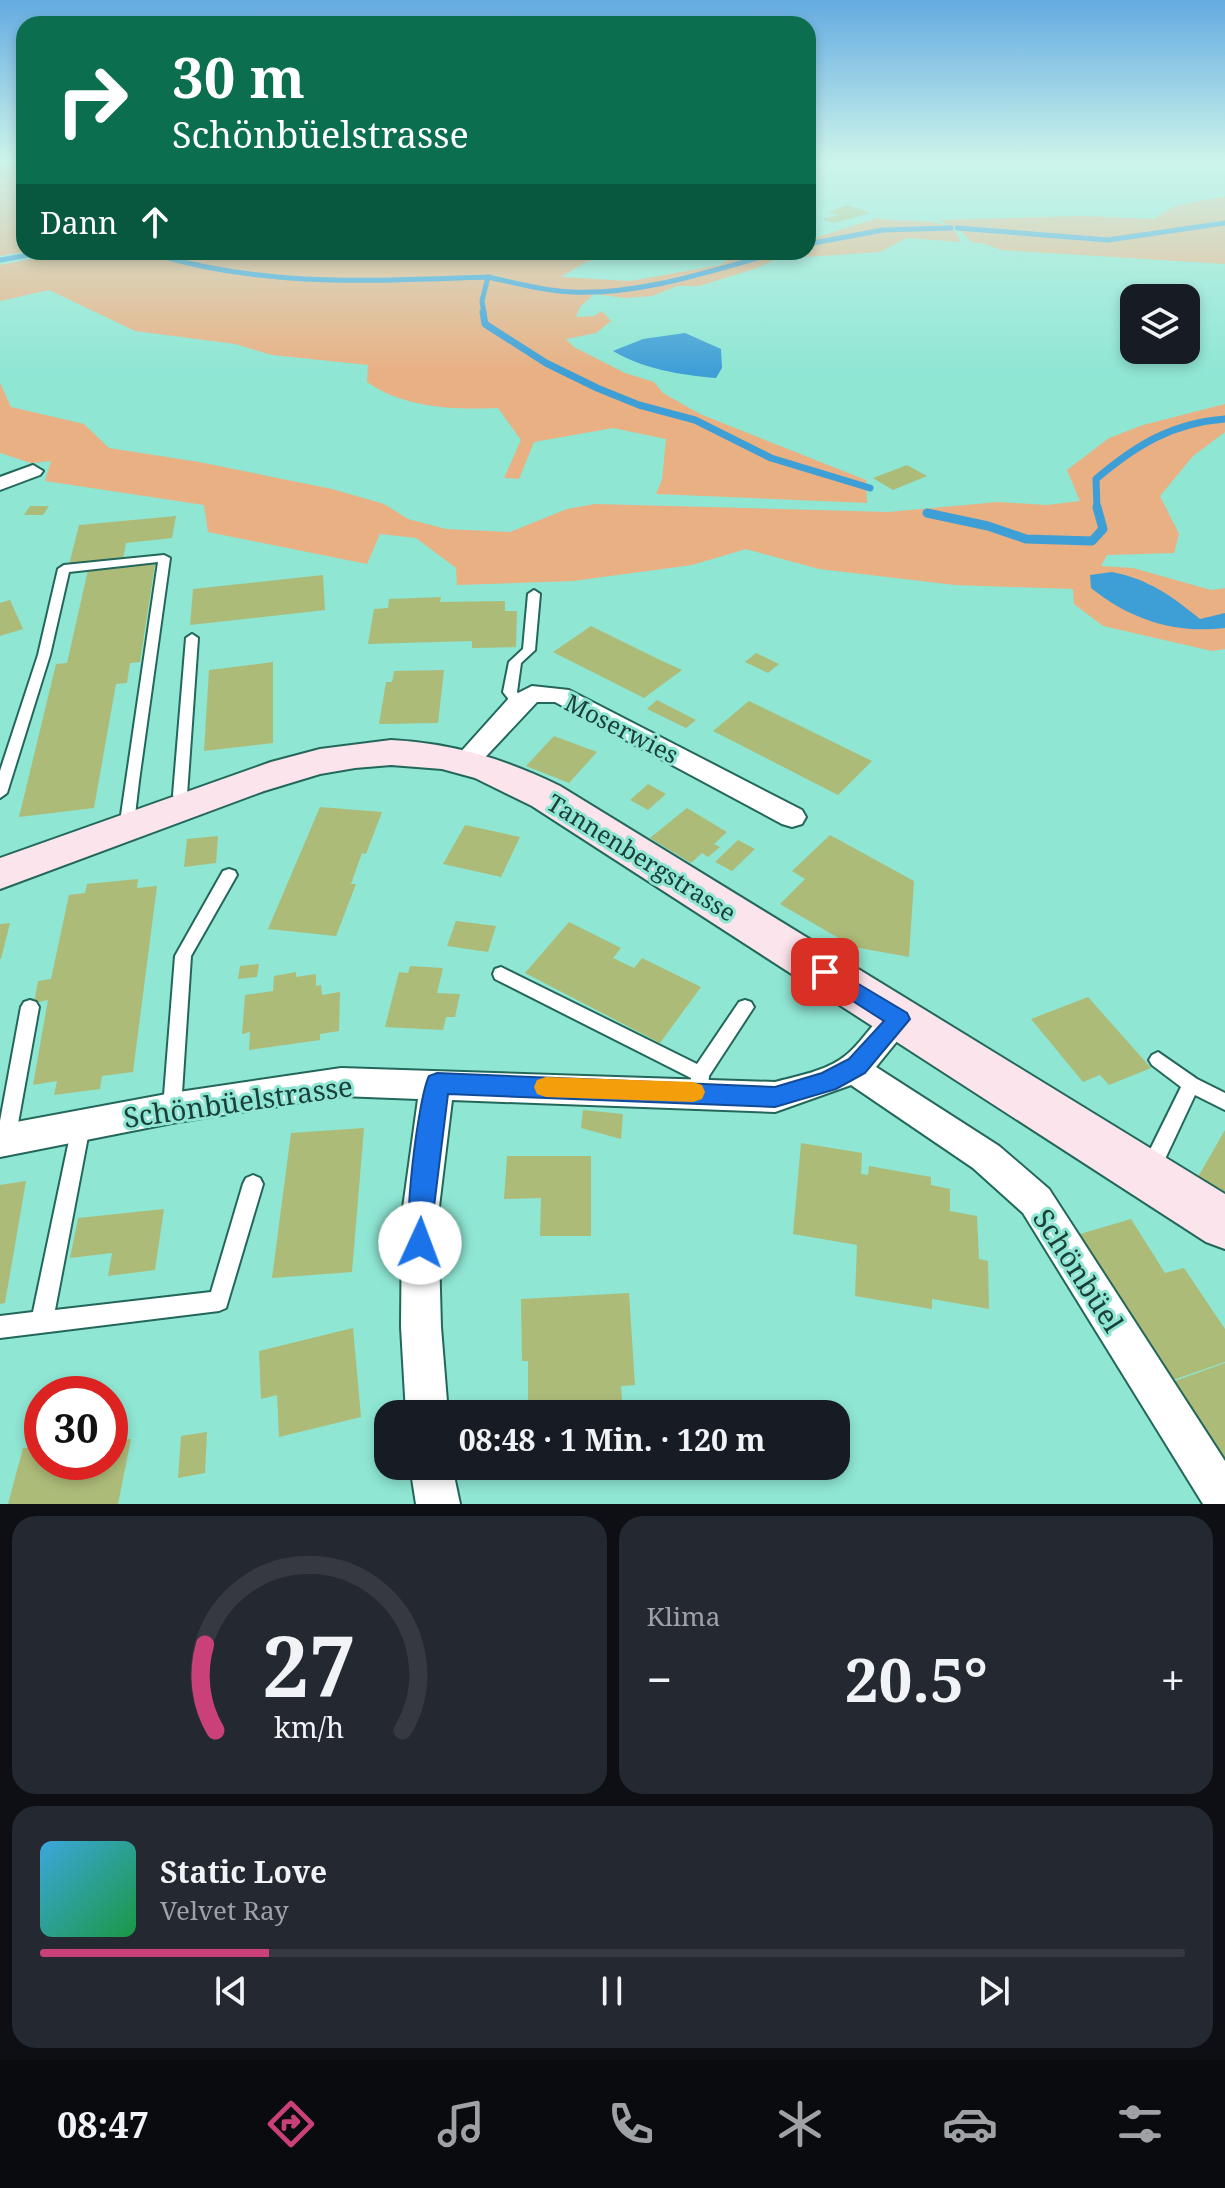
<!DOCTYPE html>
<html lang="de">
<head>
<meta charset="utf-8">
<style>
	body { margin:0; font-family:"Noto Serif",serif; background:#242831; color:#f1f3f6; height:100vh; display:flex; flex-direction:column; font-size:30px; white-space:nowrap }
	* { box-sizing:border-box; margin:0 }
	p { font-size:26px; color:#9ea1a6 }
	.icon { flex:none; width:44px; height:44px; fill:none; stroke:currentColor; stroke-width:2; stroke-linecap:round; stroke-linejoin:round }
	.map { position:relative; height:1504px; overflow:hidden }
	.sheet { display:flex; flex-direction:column; gap:12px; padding:12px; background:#0d0f14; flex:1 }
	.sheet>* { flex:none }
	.hud { position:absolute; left:16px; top:16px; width:800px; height:244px; border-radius:24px; box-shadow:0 4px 12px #0003; background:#0b6e4f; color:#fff; overflow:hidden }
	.controls { position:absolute; left:1120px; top:284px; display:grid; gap:16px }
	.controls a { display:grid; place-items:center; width:80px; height:80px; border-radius:16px; background:#171b24; box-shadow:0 4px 12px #0003; font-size:40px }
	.speed { position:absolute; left:24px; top:1376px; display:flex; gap:16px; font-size:40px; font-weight:700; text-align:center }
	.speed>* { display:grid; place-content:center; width:104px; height:104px; border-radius:50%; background:#171b24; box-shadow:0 4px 12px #0003; line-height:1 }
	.speed .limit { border:12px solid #d22; background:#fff; color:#111 }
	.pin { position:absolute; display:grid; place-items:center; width:68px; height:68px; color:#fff; margin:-34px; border-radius:16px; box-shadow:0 4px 12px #0006 }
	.me { position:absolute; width:88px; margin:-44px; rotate:2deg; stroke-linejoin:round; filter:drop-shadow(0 0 6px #0008) }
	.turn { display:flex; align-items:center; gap:28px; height:168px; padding:0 24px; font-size:36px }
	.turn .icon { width:104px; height:104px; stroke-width:2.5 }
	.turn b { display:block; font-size:56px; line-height:68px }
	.then { display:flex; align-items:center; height:76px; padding:0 24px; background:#0003; gap:16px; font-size:30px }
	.big { font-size:60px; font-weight:700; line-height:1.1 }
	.sheet .widget { flex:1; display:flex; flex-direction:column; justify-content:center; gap:12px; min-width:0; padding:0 28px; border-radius:24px; background:#242831 }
	.sheet .dial { align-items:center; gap:0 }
	.dial svg { height:208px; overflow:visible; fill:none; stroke:#363941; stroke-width:7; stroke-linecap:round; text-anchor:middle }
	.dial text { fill:#f1f3f6; stroke:none }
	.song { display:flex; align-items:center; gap:24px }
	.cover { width:96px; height:96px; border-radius:12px; background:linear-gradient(135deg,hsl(200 70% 55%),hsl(140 70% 35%)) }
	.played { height:8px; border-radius:4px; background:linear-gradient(90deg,#ca417a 20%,#363941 20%) }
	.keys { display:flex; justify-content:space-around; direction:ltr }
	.heat { display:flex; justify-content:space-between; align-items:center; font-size:44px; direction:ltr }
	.sheet .tiles { flex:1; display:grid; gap:12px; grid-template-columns:1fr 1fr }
	.widget:last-child { grid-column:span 2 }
	.trip { position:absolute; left:374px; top:1400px; width:476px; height:80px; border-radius:24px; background:#171b24; box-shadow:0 4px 12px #0003; font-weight:700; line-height:80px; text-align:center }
	.menu { display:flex; height:128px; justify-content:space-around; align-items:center; background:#090b0e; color:#9ea1a6 }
	.menu .icon { width:56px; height:56px }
	.menu .on { color:#ca417a }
	.menu b { font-size:36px; color:#f1f3f6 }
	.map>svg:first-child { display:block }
</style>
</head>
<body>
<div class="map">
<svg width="1225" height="1504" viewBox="0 0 1225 1504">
	<rect width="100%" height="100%" fill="#8fe6d3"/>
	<g fill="#e9b083">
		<polygon points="0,162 24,162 24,252 0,256"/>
		<polygon points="1225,196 1225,264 1001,250 983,243 973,243 961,231 939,220 1082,216 1154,219 1175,206"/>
		<path d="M878,218C899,225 956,212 960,242L907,238L880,252L776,259L757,268L699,286H677L652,296L625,298L594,294L580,307L576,317L594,316L602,311L611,321L596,333L566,339L574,347L625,373L654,382L663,393L700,414L866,480L867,503L656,494L662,480L666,439L613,428L534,442L519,479L504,478L521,440L498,408C454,410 404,408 367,382L368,365L272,355L235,344L135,331L49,290L0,301V265L70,252H616L584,263L561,277L630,281L720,265L739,252H808V240Z"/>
		<polygon points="0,383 11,407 84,424 109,448 199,462 332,489 384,504 408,519 446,529 510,532 567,509 595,504 888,512 998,502 1047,505 1080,501 1067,470 1109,438 1143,425 1225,404 1225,432 1193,456 1160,496 1179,534 1174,553 1107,555 1101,566 1133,568 1211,590 1225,588 1225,649 1212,651 1103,626 1074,604 1073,589 955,585 819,569 746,549 692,565 573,581 457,585 456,568 416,538 380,534 367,564 208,532 204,505 45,481 51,461 31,463 0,453"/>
	</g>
	<g fill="#3e9ed6">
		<path d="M685,333L721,349L722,368L716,378C680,375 644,369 613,351L643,339Z"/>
		<path d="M1112,572C1148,579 1172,596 1200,619L1225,613V628C1175,634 1131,620 1091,588L1090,575Z"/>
	</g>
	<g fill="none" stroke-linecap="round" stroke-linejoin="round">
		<g stroke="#3e9ed6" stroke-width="5">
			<polyline points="957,228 1108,240 1225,223"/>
			<polyline points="808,244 883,230 951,228"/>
			<path d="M148,252C260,288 372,281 488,277L482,301L484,314"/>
			<polyline points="0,260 46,252"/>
			<path d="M488,277C516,283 544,291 573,292C642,295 713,270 779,252"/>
		</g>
		<g stroke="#3e9ed6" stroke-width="7">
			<polyline points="483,312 485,324 546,363 597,388 639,405 695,420 771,458 870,488"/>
			<path d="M1097,509L1096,479C1136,445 1172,423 1225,419"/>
		</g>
		<polyline stroke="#3e9ed6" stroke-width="9" points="927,513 988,526 1026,539 1092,541 1103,529 1097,507"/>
	</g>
	<g fill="#adbb79">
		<polygon points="847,205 871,213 834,223 822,219 838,215 828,212"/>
		<polygon points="907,465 927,476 893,490 873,478"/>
		<polygon points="30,506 49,506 43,515 24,515"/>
		<polygon points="176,516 172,538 126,543 123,559 69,565 79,525"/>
		<polygon points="155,564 140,662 130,663 127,683 116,684 94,808 19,817 56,664 67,663 88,570"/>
		<polygon points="323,575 325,610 190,625 193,589"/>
		<polygon points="441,597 440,602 505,601 505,611 517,611 516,647 472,648 472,641 368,644 374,609 388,608 389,599"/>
		<polygon points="10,600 23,629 0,636 0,603"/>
		<polygon points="591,626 660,660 682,670 644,698 553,652"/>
		<polygon points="756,653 779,664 768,673 745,662"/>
		<polygon points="273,662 273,743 204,751 209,670"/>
		<polygon points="444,670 438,723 379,724 386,682 392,682 394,671"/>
		<polygon points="657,700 696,720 686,728 647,709"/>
		<polygon points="749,701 821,736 872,761 838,795 713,731"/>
		<polygon points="554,736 597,752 569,783 526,766"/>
		<polygon points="648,784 666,794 648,810 630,800"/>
		<polygon points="320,807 382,812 366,854 362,853 351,884 356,884 336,936 268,929"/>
		<polygon points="687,808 727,832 714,844 720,847 708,857 702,853 691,863 650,838"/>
		<polygon points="465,825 520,837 501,877 443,864"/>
		<polygon points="830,835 914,881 909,957 854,947 780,904 805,879 792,871"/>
		<polygon points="218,836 216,863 184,867 187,839"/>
		<polygon points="738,840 755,849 732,871 715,862"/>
		<polygon points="138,879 137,888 157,886 133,1072 102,1076 100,1089 54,1095 57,1081 33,1085 48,1000 34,1003 38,981 51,979 69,895 85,893 87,884"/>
		<polygon points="456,921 496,926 488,952 447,946"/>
		<polygon points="569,922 621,948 613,958 634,968 642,958 701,987 660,1043 525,973"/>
		<polygon points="10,923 1,959 0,959 0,924"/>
		<polygon points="259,964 257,977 238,979 240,966"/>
		<polygon points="410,966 443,968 437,993 460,994 455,1017 446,1017 443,1030 385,1027 399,972 408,973"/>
		<polygon points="296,972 296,977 316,974 316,986 321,985 322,995 340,992 339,1031 320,1034 320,1040 249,1050 250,1032 242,1034 245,995 273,991 274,976"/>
		<polygon points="1088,997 1151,1068 1109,1085 1100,1075 1083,1082 1031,1019"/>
		<polygon points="583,1110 623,1114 621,1139 581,1128"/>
		<polygon points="364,1128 352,1272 272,1278 291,1133"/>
		<polygon points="1225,1130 1225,1202 1194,1184"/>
		<polygon points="801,1143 862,1153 861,1174 868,1175 869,1166 931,1177 931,1185 950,1189 950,1211 977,1216 979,1259 988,1261 989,1309 932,1299 932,1309 855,1296 857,1245 793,1234"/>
		<polygon points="507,1156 591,1156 591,1236 540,1236 541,1198 504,1199"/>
		<polygon points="26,1181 5,1303 0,1304 0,1185"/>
		<polygon points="164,1209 155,1270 108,1276 112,1253 70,1258 78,1218"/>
		<polygon points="1131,1219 1165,1273 1184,1268 1225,1329 1225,1362 1170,1381 1133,1326 1080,1234"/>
		<polygon points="629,1293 635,1385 621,1386 623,1414 528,1414 528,1361 522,1361 521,1299"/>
		<polygon points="353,1328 361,1417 279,1437 277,1395 261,1399 259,1351"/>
		<polygon points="1225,1363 1225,1467 1172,1382"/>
		<polygon points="207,1432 205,1473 178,1478 181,1436"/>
		<polygon points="131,1439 118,1504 8,1504 23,1448 42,1447 42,1462 110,1462 110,1441"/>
	</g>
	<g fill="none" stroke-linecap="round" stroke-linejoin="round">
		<defs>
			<g id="lane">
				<polygon points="164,555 170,558 139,781 135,815 140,826 138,830 128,830 121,815 158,562 69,572 50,655 7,793 0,798 0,771 38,655 58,569 64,565"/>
				<polygon points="534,590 540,594 535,650 521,663 517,692 526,703 519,707 514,706 503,692 509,662 523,649 528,594"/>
				<polygon points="192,634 198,638 187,795 192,807 185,812 180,811 173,795 186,638"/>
				<polygon points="229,869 235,871 237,875 191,956 181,1108 179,1114 172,1116 165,1114 163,1108 175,956 223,871"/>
				<polygon points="501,967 697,1064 739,1002 745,1000 751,1002 754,1007 709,1076 708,1092 705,1098 699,1100 693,1098 690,1092 691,1078 495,979 493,974 495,969"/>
				<polygon points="30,1000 36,1002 39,1007 15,1140 13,1146 6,1148 0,1146 0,1121 21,1007 24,1002"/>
				<polygon points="1158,1052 1197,1079 1225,1093 1225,1110 1195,1095 1158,1174 1151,1177 1144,1174 1141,1168 1181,1087 1152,1065 1149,1060 1152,1055"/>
				<polygon points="81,1118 88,1120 90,1126 55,1310 211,1292 243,1184 246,1178 253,1175 260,1178 263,1184 226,1308 219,1311 0,1338 0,1316 33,1312 72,1126 74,1120"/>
			</g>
			<g id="street">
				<polygon points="33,465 43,471 40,475 0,490 0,477"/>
				<polygon points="532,686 569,690 802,810 806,817 802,824 792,827 782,824 555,702 537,702 476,767 467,770 458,767 454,761 458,755 510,697"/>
				<path d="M899,1006L910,1010L915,1019L876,1067L999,1146L1049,1189L1225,1461V1504H1203L1023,1213L973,1168L851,1085L775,1112L452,1100L438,1215L441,1327L448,1414H406L401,1327L402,1215L418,1099L341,1096L172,1123L0,1157V1125L172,1093L341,1068L775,1082C798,1076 826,1071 845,1056C865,1041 875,1014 899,1006Z"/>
				<polygon points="410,1466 452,1466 460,1504 416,1504"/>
			</g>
			<path id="secondary" d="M391,740C452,743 505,759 560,786L1225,1194V1249L1206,1242L532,806L475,778L442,769L391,765L355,768L320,774L264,791L0,889V858L271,762L320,749Z"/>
		</defs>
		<use href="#lane" stroke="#23675a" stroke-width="4"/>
		<use href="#street" stroke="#23675a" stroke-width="4"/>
		<use href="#secondary" stroke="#23675a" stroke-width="4"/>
		<use href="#lane" fill="#fff" fill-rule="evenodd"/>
		<use href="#street" fill="#fff" fill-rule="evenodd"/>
		<use href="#secondary" fill="#fce4ec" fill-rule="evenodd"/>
	</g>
	<linearGradient id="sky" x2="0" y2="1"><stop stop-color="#64abe1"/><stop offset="0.43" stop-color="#cdf4eb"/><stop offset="1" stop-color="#cdf4eb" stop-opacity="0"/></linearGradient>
	<rect width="1225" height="373" fill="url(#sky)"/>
	<path fill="#1a73e8" stroke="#114b97" stroke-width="2" d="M825,964L907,1013L910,1019L865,1073L836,1089L775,1107L448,1094L433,1215L434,1243L430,1252L420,1255L411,1252C402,1231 418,1098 429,1076L437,1073L775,1087L822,1073L849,1059L884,1021L817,978L814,972L817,966Z"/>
	<polygon fill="#f59e0b" points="546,1077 693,1082 702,1085 705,1092 702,1099 693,1102 546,1097 537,1094 534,1087 537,1080"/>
	<g text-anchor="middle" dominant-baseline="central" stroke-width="6" stroke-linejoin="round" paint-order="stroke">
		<g font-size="24" fill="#1b4039" stroke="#8fe6d3">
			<text transform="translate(622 728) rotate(27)">Moserwies</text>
			<text transform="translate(642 857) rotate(32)">Tannenbergstrasse</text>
		</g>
		<g font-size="28" fill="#1b4039" stroke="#8fe6d3">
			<text transform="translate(238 1101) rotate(-8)">Schönbüelstrasse</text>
			<text transform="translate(1079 1270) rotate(57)">Schönbüel</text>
		</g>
	</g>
</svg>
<div class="controls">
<a><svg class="icon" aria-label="layers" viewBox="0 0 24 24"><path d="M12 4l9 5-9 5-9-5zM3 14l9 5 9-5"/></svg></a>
</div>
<div class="speed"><div class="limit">30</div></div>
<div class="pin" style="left:825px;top:972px;background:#d93025"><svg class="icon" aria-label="arrive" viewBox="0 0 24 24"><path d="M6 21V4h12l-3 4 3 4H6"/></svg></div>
<svg class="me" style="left:420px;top:1243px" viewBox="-20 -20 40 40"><circle r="19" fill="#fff"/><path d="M0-13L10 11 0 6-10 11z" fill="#1a73e8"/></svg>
<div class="trip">08:48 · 1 Min. · 120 m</div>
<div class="hud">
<div class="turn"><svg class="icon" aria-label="right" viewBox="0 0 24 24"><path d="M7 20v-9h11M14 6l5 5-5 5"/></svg><div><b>30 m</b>Schönbüelstrasse</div></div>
<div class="then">Dann<svg class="icon" aria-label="ahead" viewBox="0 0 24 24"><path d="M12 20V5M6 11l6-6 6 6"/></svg></div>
</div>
</div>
<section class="sheet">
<div class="tiles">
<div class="widget dial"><svg viewBox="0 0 100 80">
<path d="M14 69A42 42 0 1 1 86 69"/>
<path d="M14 69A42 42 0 0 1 10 36" stroke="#ca417a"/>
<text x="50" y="56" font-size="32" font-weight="700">27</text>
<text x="50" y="72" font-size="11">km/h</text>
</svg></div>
<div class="widget"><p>Klima</p>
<div class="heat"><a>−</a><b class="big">20.5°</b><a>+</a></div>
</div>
<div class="widget">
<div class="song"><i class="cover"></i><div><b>Static Love</b><p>Velvet Ray</p></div></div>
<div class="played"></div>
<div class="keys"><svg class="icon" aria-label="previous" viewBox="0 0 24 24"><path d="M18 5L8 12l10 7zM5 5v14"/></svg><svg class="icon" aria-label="pause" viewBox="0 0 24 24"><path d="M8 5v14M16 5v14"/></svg><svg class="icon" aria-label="next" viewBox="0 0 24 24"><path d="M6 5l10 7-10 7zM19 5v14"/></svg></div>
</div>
</div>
</section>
<nav class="menu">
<b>08:47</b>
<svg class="icon on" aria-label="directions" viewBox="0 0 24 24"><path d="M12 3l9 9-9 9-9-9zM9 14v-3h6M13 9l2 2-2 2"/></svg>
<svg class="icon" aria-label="music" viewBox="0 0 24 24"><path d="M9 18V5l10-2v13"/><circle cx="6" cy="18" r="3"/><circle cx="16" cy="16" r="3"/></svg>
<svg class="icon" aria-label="phone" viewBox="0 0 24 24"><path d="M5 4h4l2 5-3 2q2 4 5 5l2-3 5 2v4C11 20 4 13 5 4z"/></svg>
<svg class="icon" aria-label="climate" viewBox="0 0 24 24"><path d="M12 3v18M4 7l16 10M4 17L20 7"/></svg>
<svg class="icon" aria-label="car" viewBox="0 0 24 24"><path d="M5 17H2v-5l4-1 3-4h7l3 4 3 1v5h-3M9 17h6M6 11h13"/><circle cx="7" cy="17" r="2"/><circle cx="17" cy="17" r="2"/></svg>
<svg class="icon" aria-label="filters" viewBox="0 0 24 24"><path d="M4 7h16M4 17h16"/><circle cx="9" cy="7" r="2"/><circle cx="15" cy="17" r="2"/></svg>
</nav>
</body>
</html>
